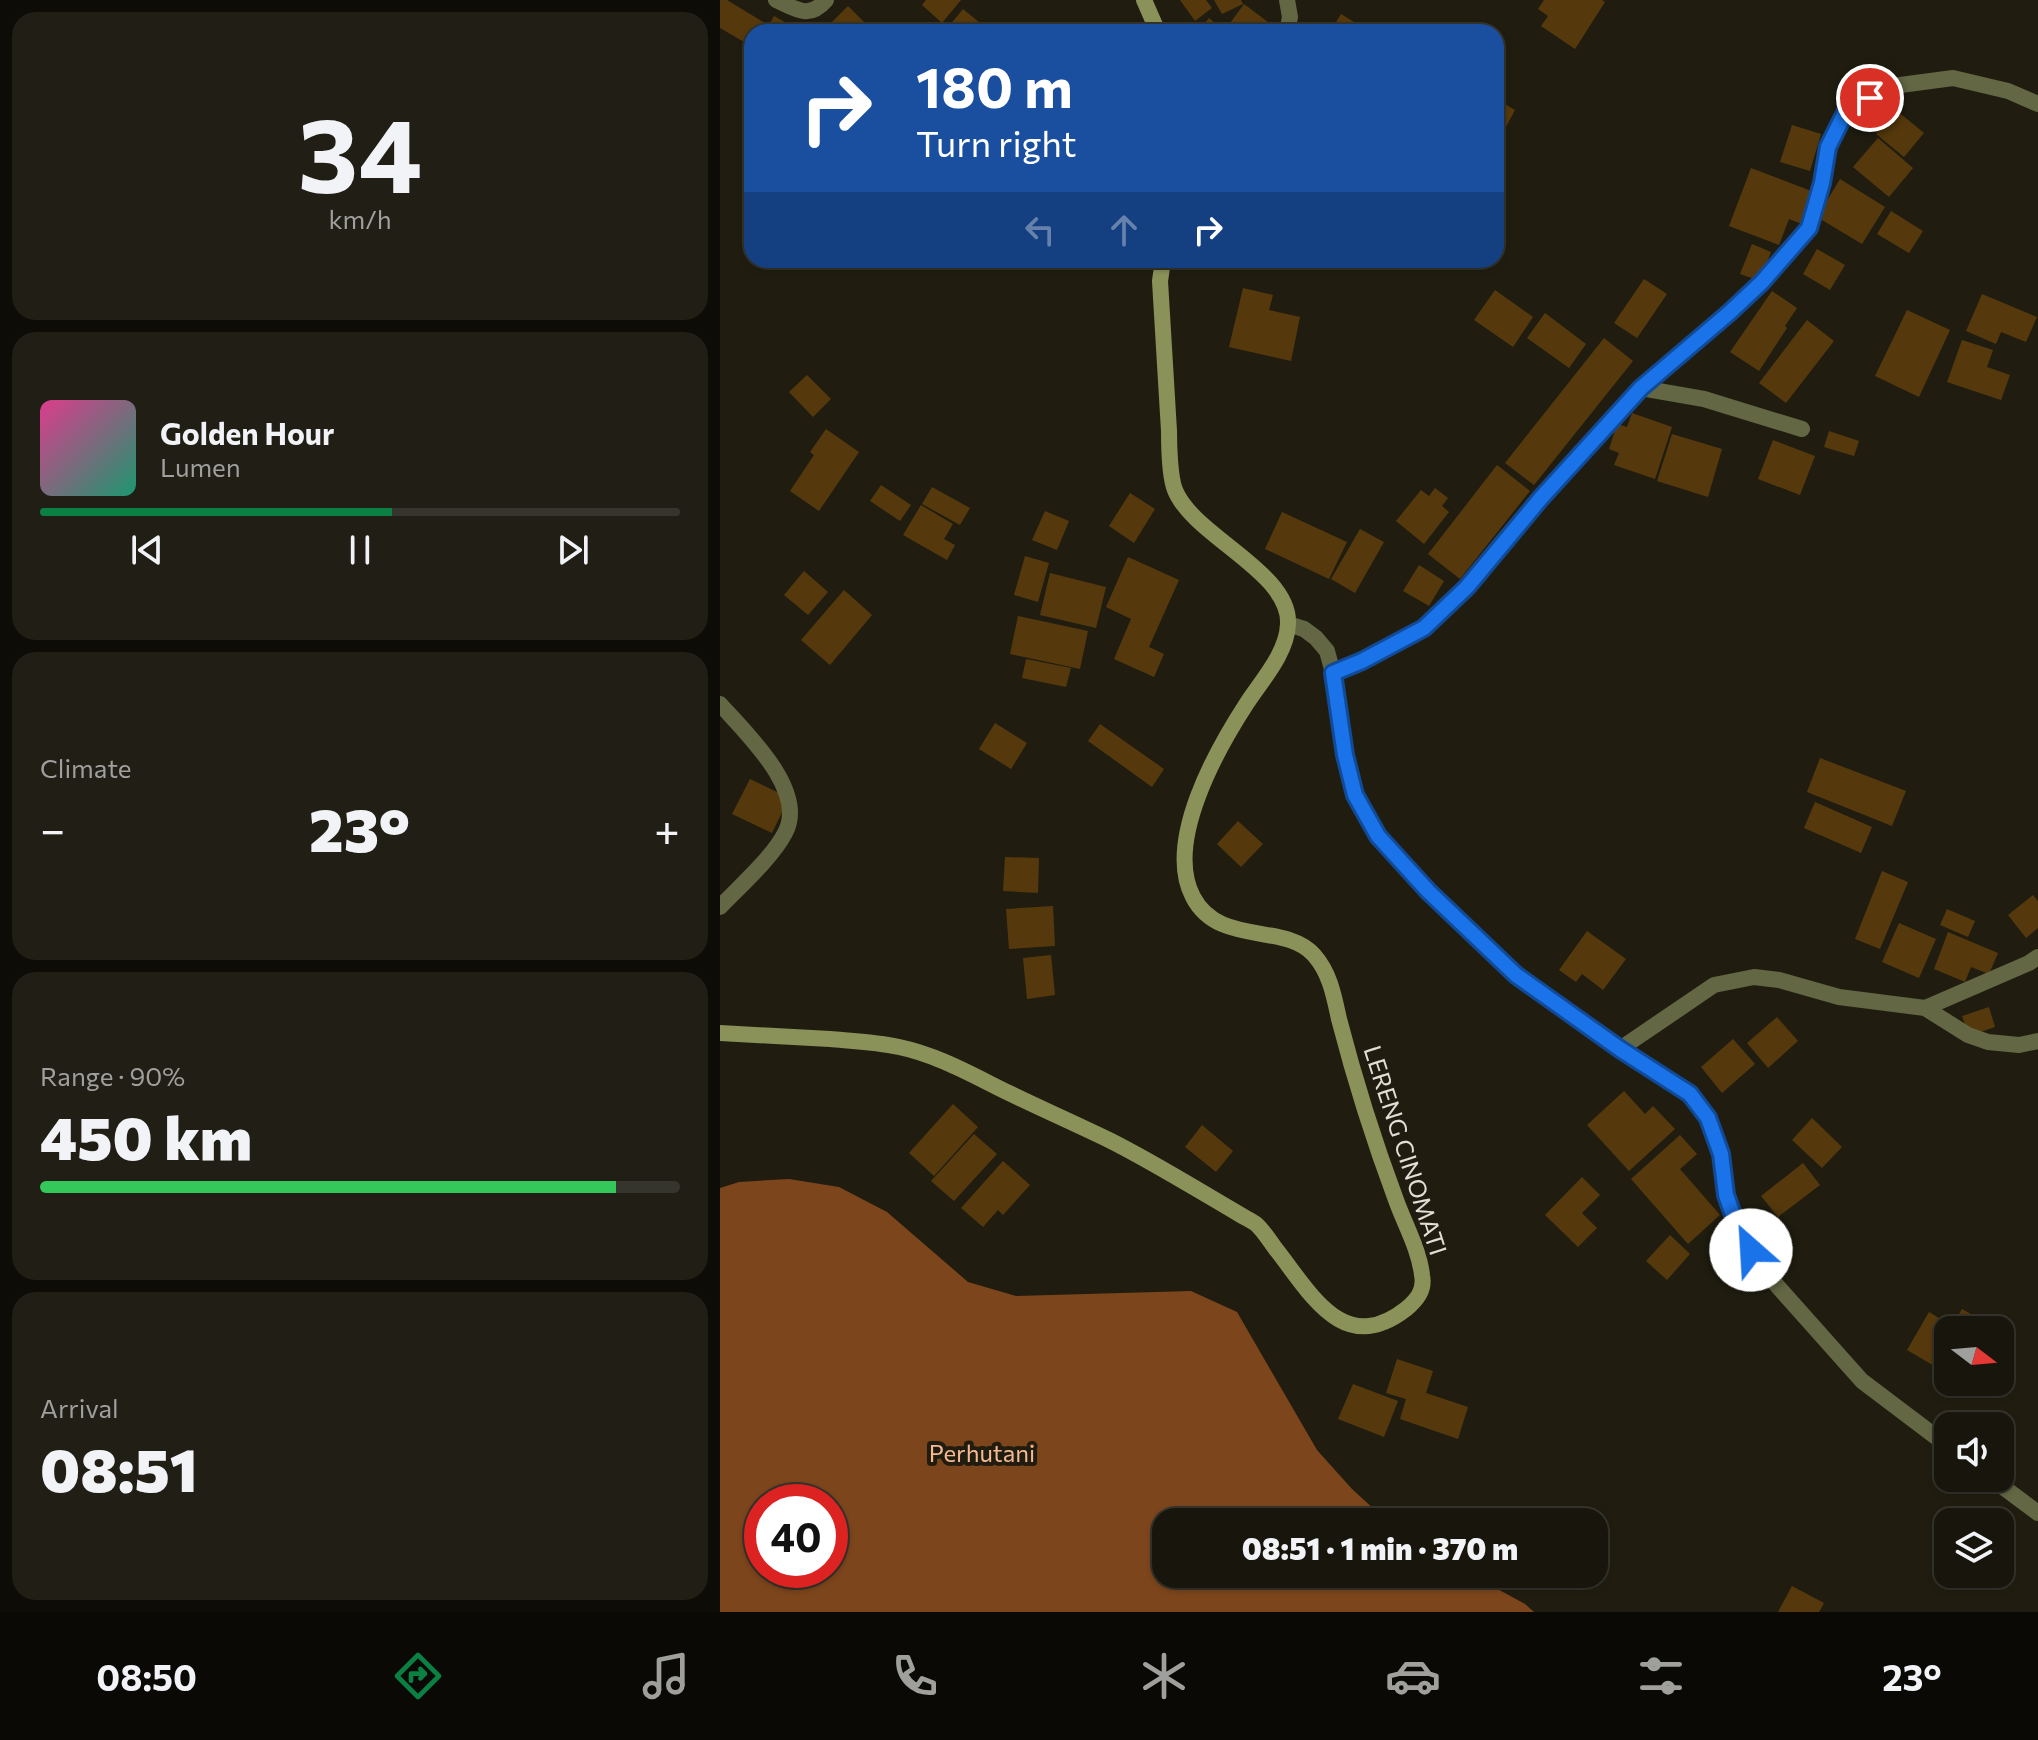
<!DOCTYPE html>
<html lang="en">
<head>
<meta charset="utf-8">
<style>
	body { margin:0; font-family:Commissioner,sans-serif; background:#211f15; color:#f1f3f6; height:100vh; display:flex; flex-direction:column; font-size:30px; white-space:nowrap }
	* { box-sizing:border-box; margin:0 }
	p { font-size:26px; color:#9f9f9d }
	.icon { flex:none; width:44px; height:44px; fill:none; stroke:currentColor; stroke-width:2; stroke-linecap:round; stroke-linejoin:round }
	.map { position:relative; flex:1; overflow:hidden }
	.side { display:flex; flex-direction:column; gap:12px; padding:12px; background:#0d0c07; width:720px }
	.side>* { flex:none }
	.banner { position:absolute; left:24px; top:24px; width:760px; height:244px; border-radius:24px; box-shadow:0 2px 6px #0004,0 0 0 2px #36352d; background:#1a4fa0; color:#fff; overflow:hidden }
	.needle { width:52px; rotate:106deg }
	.fabs { position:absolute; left:1214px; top:1316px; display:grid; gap:16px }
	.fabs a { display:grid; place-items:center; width:80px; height:80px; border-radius:16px; background:#18160c; box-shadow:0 2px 6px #0004,0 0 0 2px #36352d; font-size:40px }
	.speed { position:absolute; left:24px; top:1484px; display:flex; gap:16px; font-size:40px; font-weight:700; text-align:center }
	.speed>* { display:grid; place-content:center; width:104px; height:104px; border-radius:50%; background:#18160c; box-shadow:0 2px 6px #0004,0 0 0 2px #36352d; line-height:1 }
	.speed .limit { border:12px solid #d22; background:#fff; color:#111 }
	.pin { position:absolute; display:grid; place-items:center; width:68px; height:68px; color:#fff; margin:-34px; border:4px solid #fff; border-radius:50%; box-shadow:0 2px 8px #0007 }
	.me { position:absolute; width:88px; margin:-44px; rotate:334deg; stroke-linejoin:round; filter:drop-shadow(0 0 6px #0008) }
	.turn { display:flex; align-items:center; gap:28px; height:168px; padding:0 40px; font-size:36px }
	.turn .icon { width:104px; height:104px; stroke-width:2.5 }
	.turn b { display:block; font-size:56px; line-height:68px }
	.lanes { display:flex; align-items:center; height:76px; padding:0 40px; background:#0003; justify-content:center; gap:40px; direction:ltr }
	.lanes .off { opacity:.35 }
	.big { font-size:60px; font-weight:800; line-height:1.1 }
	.side .widget { flex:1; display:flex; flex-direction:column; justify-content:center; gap:12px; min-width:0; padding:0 28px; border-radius:24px; background:#211f15 }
	.side .dial { align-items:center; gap:0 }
	.dial b { font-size:104px; line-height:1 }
	.song { display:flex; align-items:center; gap:24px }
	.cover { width:96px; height:96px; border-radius:12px; background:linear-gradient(135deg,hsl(330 70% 55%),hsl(160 70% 35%)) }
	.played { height:8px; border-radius:4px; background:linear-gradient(90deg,#0b8043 55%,#36352d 55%) }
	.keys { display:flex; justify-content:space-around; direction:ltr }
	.heat { display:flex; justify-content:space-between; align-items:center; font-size:44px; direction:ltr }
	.charge { height:12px; border-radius:6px; background:linear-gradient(90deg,#34c759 90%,#36352d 0) }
	.trip { position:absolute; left:432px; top:1508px; width:456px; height:80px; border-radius:24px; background:#18160c; box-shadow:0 2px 6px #0004,0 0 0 2px #36352d; font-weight:800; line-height:80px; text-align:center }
	.tabs { display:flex; height:128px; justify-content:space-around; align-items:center; background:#0a0905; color:#9f9f9d }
	.tabs .icon { width:56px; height:56px }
	.tabs .current { color:#0b8043 }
	.tabs b { font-size:36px; color:#f1f3f6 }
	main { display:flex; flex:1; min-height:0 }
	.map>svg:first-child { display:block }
</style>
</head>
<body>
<main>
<section class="side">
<div class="widget dial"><b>34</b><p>km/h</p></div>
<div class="widget">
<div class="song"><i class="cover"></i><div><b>Golden Hour</b><p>Lumen</p></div></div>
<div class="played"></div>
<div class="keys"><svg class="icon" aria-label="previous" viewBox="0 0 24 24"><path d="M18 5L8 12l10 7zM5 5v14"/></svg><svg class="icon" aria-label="pause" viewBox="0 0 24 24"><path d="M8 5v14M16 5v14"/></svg><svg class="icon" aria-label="next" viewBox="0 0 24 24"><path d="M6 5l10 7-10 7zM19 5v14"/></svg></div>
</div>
<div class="widget"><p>Climate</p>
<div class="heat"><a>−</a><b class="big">23°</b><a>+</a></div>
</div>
<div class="widget"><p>Range · 90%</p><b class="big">450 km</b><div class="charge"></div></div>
<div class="widget"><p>Arrival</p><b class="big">08:51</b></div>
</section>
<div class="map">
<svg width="1318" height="1612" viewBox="0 0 1318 1612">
	<rect width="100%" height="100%" fill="#201d10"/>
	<path fill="#7c451c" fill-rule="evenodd" d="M69,1179L119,1187L167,1212L248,1282L296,1296L471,1291L517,1312L597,1450L632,1489L668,1522H446V1574H750L805,1604L814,1612H0V1188L19,1182ZM42,1502H110V1570H42Z"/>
	<g fill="#55390c">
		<polygon points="0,0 7,0 45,23 39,32 32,32 31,46 0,28"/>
		<polygon points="206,0 241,0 222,23 202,5"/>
		<polygon points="460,0 486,0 492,8 475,21"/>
		<polygon points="494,0 521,0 523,4 502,14"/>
		<polygon points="824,0 882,0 885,2 855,49 821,26 828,16 818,9"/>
		<polygon points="524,4 552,25 547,32 508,32 505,30"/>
		<polygon points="128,6 151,29 148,32 109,32 105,29"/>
		<polygon points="243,9 271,32 224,32"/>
		<polygon points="621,14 650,32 610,32"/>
		<polygon points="54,16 77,29 75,32 45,32"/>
		<polygon points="489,18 505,32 477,32"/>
		<polygon points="776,99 795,110 780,138 776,136"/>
		<polygon points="1176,110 1204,133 1184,157 1156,134"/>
		<polygon points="1072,125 1101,134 1090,171 1060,162"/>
		<polygon points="1158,138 1193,168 1169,197 1133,167"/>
		<polygon points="1031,168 1094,192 1082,224 1069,219 1059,245 1009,226"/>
		<polygon points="1120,179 1165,207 1142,244 1097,217"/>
		<polygon points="1171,211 1203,231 1189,253 1157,234"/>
		<polygon points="1032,244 1051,252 1040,281 1020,274"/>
		<polygon points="1097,249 1125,265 1110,290 1083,274"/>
		<polygon points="924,279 947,294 917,338 894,323"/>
		<polygon points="523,288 553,295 549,310 580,317 571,361 509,347"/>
		<polygon points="775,290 813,317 793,347 754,320"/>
		<polygon points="1052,291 1077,308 1065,326 1067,328 1039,371 1010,352"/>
		<polygon points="1262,294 1317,317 1306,342 1281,332 1276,344 1246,331"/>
		<polygon points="1187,310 1230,330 1199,397 1155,376"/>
		<polygon points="825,313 866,344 849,368 807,338"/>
		<polygon points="1087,320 1114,341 1066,403 1039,383"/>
		<polygon points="884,338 913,361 814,485 785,463"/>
		<polygon points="1242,340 1273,350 1267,367 1290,375 1281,400 1227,382"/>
		<polygon points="87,375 111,399 93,417 69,392"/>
		<polygon points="912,413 952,427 935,479 894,465 899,453 889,449 897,424 907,427"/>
		<polygon points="106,429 139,452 99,511 70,491 94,455 90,452"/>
		<polygon points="1109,431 1139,441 1134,456 1104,447"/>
		<polygon points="952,434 1002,449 988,497 937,481"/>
		<polygon points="1053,440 1095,456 1080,495 1038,479"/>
		<polygon points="777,465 810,491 740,579 708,554"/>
		<polygon points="161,485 191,505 180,521 150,501"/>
		<polygon points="212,487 250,508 240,525 202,504"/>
		<polygon points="715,488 728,498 722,506 729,512 704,544 676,521 701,490 709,496"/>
		<polygon points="410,493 435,509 414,543 389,526"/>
		<polygon points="201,505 233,524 224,539 235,545 227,560 183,535"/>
		<polygon points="325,511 349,521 337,550 312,540"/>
		<polygon points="562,512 627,542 609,579 545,549"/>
		<polygon points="640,529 664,542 635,593 611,579"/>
		<polygon points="305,556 329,563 318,602 294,595"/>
		<polygon points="408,557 459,580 429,647 444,654 434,677 394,659 411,619 386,607"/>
		<polygon points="699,565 724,581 709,606 683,591"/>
		<polygon points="84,571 108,592 88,615 64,595"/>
		<polygon points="330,573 386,587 376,628 320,615"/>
		<polygon points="124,590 152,615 110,665 81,640"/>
		<polygon points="298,616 368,631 360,669 290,654"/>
		<polygon points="306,659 351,668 346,687 302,678"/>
		<polygon points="275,723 307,743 291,769 259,749"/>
		<polygon points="380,724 444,769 432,787 368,741"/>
		<polygon points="1100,758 1186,791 1172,826 1087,792"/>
		<polygon points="30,779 69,798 52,833 12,814"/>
		<polygon points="1095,802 1152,827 1141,853 1084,828"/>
		<polygon points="518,821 543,844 521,867 497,844"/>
		<polygon points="285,857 319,858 318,893 283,891"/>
		<polygon points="1162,871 1188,882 1160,949 1135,939"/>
		<polygon points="1313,895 1318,901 1318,928 1306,938 1288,915"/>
		<polygon points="333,906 335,946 289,949 286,909"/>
		<polygon points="1227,909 1255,921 1248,937 1220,925"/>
		<polygon points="1179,923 1216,939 1199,978 1162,962"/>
		<polygon points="867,931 906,959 883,990 862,974 856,982 839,970"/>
		<polygon points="1228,932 1278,953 1269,974 1251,967 1245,982 1214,969"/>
		<polygon points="331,955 335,995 307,999 303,958"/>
		<polygon points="1269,1007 1275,1027 1249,1036 1242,1016"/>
		<polygon points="1057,1017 1078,1041 1048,1068 1027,1043"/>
		<polygon points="1013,1039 1035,1064 1002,1093 981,1067"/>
		<polygon points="904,1091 925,1114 933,1106 955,1129 909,1171 867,1125"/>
		<polygon points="233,1104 258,1127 214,1176 189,1153"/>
		<polygon points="1092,1118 1122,1147 1102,1168 1072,1140"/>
		<polygon points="482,1125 513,1151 496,1172 465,1147"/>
		<polygon points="254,1134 277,1154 234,1201 211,1181"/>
		<polygon points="960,1135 977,1154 960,1169 1000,1215 968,1244 911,1179"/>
		<polygon points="283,1161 310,1185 283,1215 278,1210 263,1227 241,1208"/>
		<polygon points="1083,1163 1100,1185 1058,1217 1041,1196"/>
		<polygon points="862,1177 880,1195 862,1213 877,1228 858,1247 825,1215"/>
		<polygon points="950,1235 970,1254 947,1280 926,1261"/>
		<polygon points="1242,1309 1265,1322 1260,1330 1228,1330 1228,1374 1187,1350 1209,1312 1232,1326"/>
		<polygon points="677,1359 713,1371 706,1393 748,1407 738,1439 680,1419 686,1399 666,1393"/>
		<polygon points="633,1384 678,1401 664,1437 618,1419"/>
		<polygon points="1072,1586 1104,1603 1099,1612 1058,1612"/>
	</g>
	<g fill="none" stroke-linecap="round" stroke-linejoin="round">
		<g stroke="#636744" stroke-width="16">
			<path d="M56,0C76,9 89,20 106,0"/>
			<polyline points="567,0 570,17 567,32"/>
			<polyline points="921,388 984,399 1082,429"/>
			<polyline points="613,673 642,661 704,628 747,587 821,498 921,388 1042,282 1089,228 1102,183 1108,147 1127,109 1173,86 1233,78 1288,91 1318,104"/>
			<path d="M0,704C26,733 88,791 65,833C52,858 20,886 0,907"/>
			<polyline points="1205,1008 1309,963 1318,957"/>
			<polyline points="900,1049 994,985 1034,977 1059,980 1119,997 1205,1008 1248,1035 1268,1042 1299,1045 1318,1041"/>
		</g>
		<g stroke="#636744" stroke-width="16">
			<polyline points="568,624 584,629 596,638 607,651 613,673 625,755 635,795 658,836 708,891 796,975 900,1049 970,1094 988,1118 1001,1154 1006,1195 1018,1229 1044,1271 1142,1381 1228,1446"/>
			<polyline points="1271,1478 1318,1513"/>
		</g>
		<g stroke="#8b9259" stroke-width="16">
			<polyline points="424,0 438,32"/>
			<path d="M0,1033C37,1035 73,1037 110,1039C133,1041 157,1042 179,1047C218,1055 254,1076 289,1093C322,1109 356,1124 389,1140C433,1162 476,1189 519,1214C525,1218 531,1220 536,1224C543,1230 549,1240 555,1248C590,1292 623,1358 686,1309C697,1300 705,1290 702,1275C699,1249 685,1225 676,1200C654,1141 635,1081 619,1019C614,996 610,973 594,955C565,922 499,947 473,897C444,842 497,749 527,703C542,680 567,653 568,624C571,572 473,536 455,490C450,478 449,446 449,431C446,381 443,331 440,281L443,260"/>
		</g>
	</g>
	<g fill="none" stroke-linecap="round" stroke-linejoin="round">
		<defs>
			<polyline id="route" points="1031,1250 1018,1229 1006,1195 1001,1154 988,1118 970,1094 900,1049 796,975 708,891 658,836 635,795 625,755 613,673 642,661 704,628 747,587 821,498 921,388 1009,313 1042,282 1089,228 1102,183 1108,147 1127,109 1150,98"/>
		</defs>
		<use href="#route" stroke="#114b97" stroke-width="20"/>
		<use href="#route" stroke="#1a73e8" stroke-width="14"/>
	</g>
	<g text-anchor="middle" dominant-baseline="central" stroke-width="8" stroke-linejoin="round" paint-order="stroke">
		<g font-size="24" fill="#e1dfd7" stroke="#201d10">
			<text transform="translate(686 1150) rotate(72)">LERENG CINOMATI</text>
		</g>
		<g font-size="24" fill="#f6b992" stroke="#201d10">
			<text x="262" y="1452">Perhutani</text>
		</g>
	</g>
</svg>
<div class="fabs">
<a><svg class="needle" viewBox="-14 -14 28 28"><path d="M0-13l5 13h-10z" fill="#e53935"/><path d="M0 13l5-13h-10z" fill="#9f9f9d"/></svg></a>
<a><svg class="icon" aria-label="sound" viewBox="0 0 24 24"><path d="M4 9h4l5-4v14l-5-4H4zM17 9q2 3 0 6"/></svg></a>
<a><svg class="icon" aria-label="layers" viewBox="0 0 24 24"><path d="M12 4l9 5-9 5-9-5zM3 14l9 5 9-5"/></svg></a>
</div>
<div class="speed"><div class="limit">40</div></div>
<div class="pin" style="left:1150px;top:98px;background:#d93025"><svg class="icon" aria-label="arrive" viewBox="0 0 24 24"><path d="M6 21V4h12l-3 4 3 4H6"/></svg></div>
<svg class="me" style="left:1031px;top:1250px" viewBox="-20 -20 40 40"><circle r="19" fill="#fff"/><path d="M0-13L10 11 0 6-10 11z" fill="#1a73e8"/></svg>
<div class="trip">08:51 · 1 min · 370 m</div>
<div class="banner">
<div class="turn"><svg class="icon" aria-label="right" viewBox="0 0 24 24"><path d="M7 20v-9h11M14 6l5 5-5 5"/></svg><div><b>180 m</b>Turn right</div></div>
<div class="lanes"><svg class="icon off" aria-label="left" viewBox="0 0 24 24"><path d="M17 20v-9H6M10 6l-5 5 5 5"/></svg><svg class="icon off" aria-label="ahead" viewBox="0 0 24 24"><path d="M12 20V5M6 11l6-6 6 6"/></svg><svg class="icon" aria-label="right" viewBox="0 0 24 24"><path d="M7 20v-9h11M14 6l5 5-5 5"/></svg></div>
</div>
</div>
</main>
<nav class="tabs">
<b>08:50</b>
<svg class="icon current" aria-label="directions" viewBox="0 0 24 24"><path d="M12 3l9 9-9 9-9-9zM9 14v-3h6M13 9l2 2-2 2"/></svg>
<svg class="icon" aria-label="music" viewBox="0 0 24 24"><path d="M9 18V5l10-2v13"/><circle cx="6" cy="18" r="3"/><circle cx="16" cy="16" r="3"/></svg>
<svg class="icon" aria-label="phone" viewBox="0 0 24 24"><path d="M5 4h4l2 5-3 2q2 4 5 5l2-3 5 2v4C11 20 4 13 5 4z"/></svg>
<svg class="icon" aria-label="climate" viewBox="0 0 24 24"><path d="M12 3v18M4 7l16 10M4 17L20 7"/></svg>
<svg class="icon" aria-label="car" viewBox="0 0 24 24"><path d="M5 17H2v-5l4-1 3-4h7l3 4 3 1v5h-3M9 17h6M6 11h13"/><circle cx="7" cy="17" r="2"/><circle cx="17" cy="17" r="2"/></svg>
<svg class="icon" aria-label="filters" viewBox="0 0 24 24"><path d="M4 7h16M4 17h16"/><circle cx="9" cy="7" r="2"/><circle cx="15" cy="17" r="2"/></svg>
<b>23°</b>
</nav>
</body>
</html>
